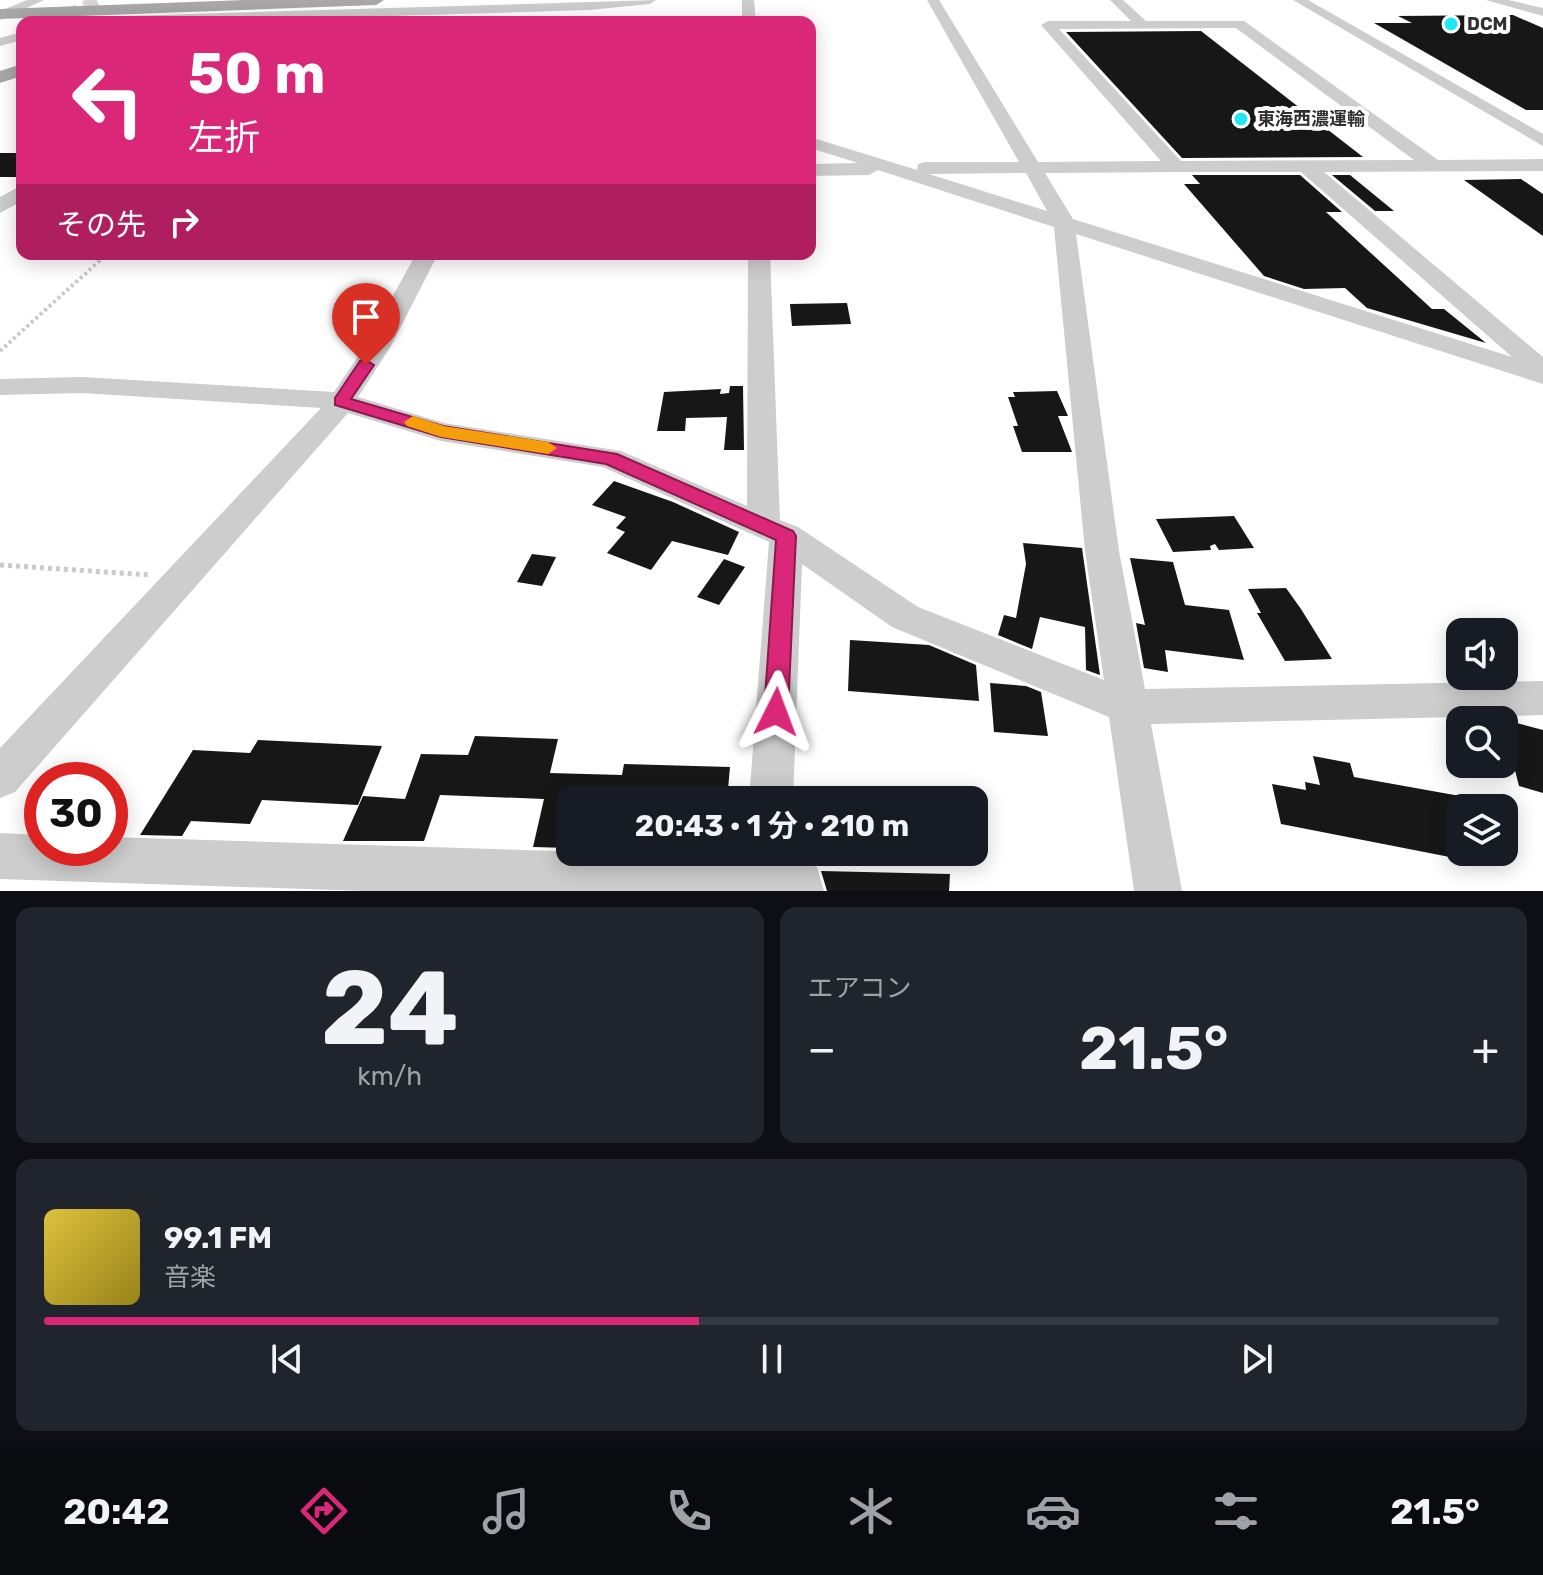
<!DOCTYPE html>
<html lang="ja">
<head>
<meta charset="utf-8">
<style>
	body { margin:0; font-family:Rubik,"Noto Sans JP",sans-serif; background:#20242c; color:#f1f3f6; height:100vh; display:flex; flex-direction:column; font-size:30px; white-space:nowrap }
	* { box-sizing:border-box; margin:0 }
	p { font-size:26px; color:#9ea1a6 }
	.icon { flex:none; width:44px; height:44px; fill:none; stroke:currentColor; stroke-width:2; stroke-linecap:round; stroke-linejoin:round }
	.map { position:relative; height:891px; overflow:hidden }
	.panel { display:flex; flex-direction:column; gap:16px; padding:16px; background:#0d0f14; flex:1 }
	.panel>* { flex:none }
	.guide { position:absolute; left:16px; top:16px; width:800px; height:244px; border-radius:16px; box-shadow:0 4px 20px #0003; background:#db2777; color:#fff; overflow:hidden }
	.fabs { position:absolute; left:1446px; top:618px; display:grid; gap:16px }
	.fabs a { display:grid; place-items:center; width:72px; height:72px; border-radius:16px; background:#171b24; box-shadow:0 4px 20px #0003; font-size:40px }
	.speed { position:absolute; left:24px; top:762px; display:flex; gap:16px; font-size:40px; font-weight:700; text-align:center }
	.speed>* { display:grid; place-content:center; width:104px; height:104px; border-radius:50%; background:#171b24; box-shadow:0 4px 20px #0003; line-height:1 }
	.speed .limit { border:12px solid #d22; background:#fff; color:#111 }
	.pin { position:absolute; display:grid; place-items:center; width:68px; height:68px; color:#fff; margin:-82px -34px; border-radius:50% 50% 50% 0; rotate:-45deg; box-shadow:0 0 8px #0007 }
	.pin .icon { rotate:45deg }
	.me { position:absolute; width:88px; margin:-44px; rotate:3deg; stroke-linejoin:round; filter:drop-shadow(0 0 6px #0008) }
	.turn { display:flex; align-items:center; gap:28px; height:168px; padding:0 40px; font-size:36px }
	.turn .icon { width:104px; height:104px; stroke-width:2.5 }
	.turn b { display:block; font-size:56px; line-height:68px }
	.then { display:flex; align-items:center; height:76px; padding:0 40px; background:#0003; gap:16px; font-size:30px }
	.big { font-size:60px; font-weight:700; line-height:1.1 }
	.panel .widget { flex:1; display:flex; flex-direction:column; justify-content:center; gap:12px; min-width:0; padding:0 28px; border-radius:16px; background:#20242c }
	.panel .dial { align-items:center; gap:0 }
	.dial b { font-size:104px; line-height:1 }
	.song { display:flex; align-items:center; gap:24px }
	.cover { width:96px; height:96px; border-radius:12px; background:linear-gradient(135deg,hsl(50 70% 55%),hsl(50 70% 35%)) }
	.played { height:8px; border-radius:4px; background:linear-gradient(90deg,#db2777 45%,#363941 45%) }
	.keys { display:flex; justify-content:space-around; direction:ltr }
	.heat { display:flex; justify-content:space-between; align-items:center; font-size:44px; direction:ltr }
	.panel .tiles { flex:1; display:grid; gap:16px; grid-template-columns:1fr 1fr }
	.widget:last-child { grid-column:span 2 }
	.trip { position:absolute; left:556px; top:786px; width:432px; height:80px; border-radius:16px; background:#171b24; box-shadow:0 4px 20px #0003; font-weight:700; line-height:80px; text-align:center }
	.tabs { display:flex; height:128px; justify-content:space-around; align-items:center; background:#090b0e; color:#9ea1a6 }
	.tabs .icon { width:56px; height:56px }
	.tabs .current { color:#db2777 }
	.tabs b { font-size:36px; color:#f1f3f6 }
	.map>svg:first-child { display:block }
</style>
</head>
<body>
<div class="map">
<svg width="1543" height="891" viewBox="0 0 1543 891">
	<rect width="100%" height="100%" fill="#fff"/>
	<g fill="#171717">
		<polygon points="1513,15 1543,28 1543,110 1526,110 1374,23 1412,23 1398,16"/>
		<polygon points="1201,31 1363,157 1182,158 1066,32"/>
		<rect x="0" y="153" width="22" height="24"/>
		<polygon points="1192,175 1300,175 1342,212 1326,212 1432,309 1444,309 1486,343 1367,308 1345,288 1304,289 1264,276 1184,184 1200,184"/>
		<polygon points="1332,175 1350,175 1394,211 1375,211"/>
		<polygon points="1521,179 1543,194 1543,236 1464,180"/>
		<polygon points="847,303 851,324 792,326 790,304"/>
		<polygon points="730,386 743,386 744,450 724,450 727,417 686,418 685,431 657,431 664,392 721,389 720,394 729,393"/>
		<polygon points="1057,391 1068,416 1058,416 1072,452 1022,452 1013,426 1018,426 1008,397 1015,397 1013,392"/>
		<polygon points="614,481 673,502 739,532 728,555 672,541 651,570 607,553 625,532 616,528 626,517 592,505"/>
		<polygon points="1234,516 1254,548 1219,550 1215,544 1210,546 1211,550 1173,552 1156,519"/>
		<polygon points="1023,543 1082,548 1100,675 1086,670 1085,627 1040,617 1032,649 998,635 1004,615 1016,618 1026,564"/>
		<polygon points="532,554 556,557 542,586 517,582"/>
		<polygon points="1130,558 1173,562 1185,605 1229,610 1244,660 1165,650 1168,672 1144,668 1136,623 1145,625"/>
		<polygon points="724,559 745,567 719,605 697,597"/>
		<polygon points="1286,588 1301,609 1332,659 1285,661 1257,613 1261,613 1248,589"/>
		<polygon points="850,640 929,645 976,665 979,701 848,691"/>
		<polygon points="990,683 1026,686 1041,692 1048,736 994,732"/>
		<polygon points="1502,719 1543,730 1543,793 1519,786"/>
		<polygon points="475,736 558,739 550,773 622,775 624,764 730,767 727,800 570,800 570,848 533,847 544,799 440,795 424,841 343,841 363,796 405,799 421,754 468,755"/>
		<polygon points="258,740 382,746 358,805 262,800 250,824 191,821 182,836 140,835 193,750 250,753"/>
		<polygon points="1313,756 1350,763 1354,777 1460,796 1460,859 1281,824 1272,784 1306,790 1305,782 1320,785"/>
		<polygon points="821,871 950,874 949,891 827,891"/>
	</g>
	<g fill="none" stroke-linecap="round" stroke-linejoin="round">
		<polyline stroke="#d6d6d6" stroke-width="14" stroke-dasharray="14 7" stroke-linecap="butt" points="66,17 101,0"/>
		<polyline stroke="#cacaca" stroke-width="4" stroke-dasharray="3 3" stroke-linecap="butt" points="0,351 107,254"/>
		<polyline stroke="#cacaca" stroke-width="5" stroke-dasharray="4 4" stroke-linecap="butt" points="0,565 150,575"/>
		<g fill="#cdcdcd" fill-rule="evenodd">
			<polygon points="27,0 44,0 0,20 0,11"/>
			<polygon points="656,0 650,4 589,10 190,22 50,22 57,18"/>
			<polygon points="742,0 754,0 756,22 742,22"/>
			<path d="M927,0H939L1038,162L1161,161L1041,25L1048,21H1131L1110,0H1123L1146,21H1244L1438,160L1543,159V171L1324,172L1543,357V384L1076,234L1119,551L1145,689L1543,681V715L1151,724L1182,891H1134L1109,717L892,627L802,564L793,800H749L769,542L603,467L441,441L348,413L15,792L0,798V748L321,408L82,393L0,395V379L82,377L334,392L365,346L416,254H438L391,346L358,397L444,423L621,451L747,506L748,254H770L780,520L798,527L918,607L1104,680L1085,551L1054,227L878,170L869,175L810,176V164L858,163L810,148V137L917,170L918,164L925,162H1019ZM1236,28L1414,160L1181,161L1059,29ZM1185,172H1301L1512,357L1073,219L1045,173ZM1026,173L1047,211L929,174Z"/>
			<polygon points="1293,0 1308,0 1543,134 1543,146"/>
			<polygon points="1486,0 1508,0 1543,8 1543,16"/>
			<polygon points="22,32 22,40 0,46 0,38"/>
			<polygon points="22,185 22,201 0,213 0,197"/>
			<polygon points="0,833 42,835 42,848 110,848 110,837 745,857 745,852 791,852 791,860 817,867 824,891 366,891 0,879"/>
		</g>
		<g fill="#a8a8a8" fill-rule="evenodd">
			<polygon points="245,0 384,0 376,5 0,19 0,9"/>
			<polygon points="22,64 22,76 0,83 0,71"/>
		</g>
	</g>
	<polygon fill="#db2777" stroke="#8e194d" stroke-width="2" points="366,360 374,365 351,399 443,426 617,454 793,531 796,536 788,712 784,719 776,723 767,719 764,712 776,540 606,464 441,437 335,405 335,398 360,361"/>
	<polygon fill="#f59e0b" points="413,416 444,426 548,442 557,448 548,454 441,437 407,426 404,422"/>
	<g fill="#23e7f6" stroke="#fff" stroke-width="3">
		<circle cx="1451" cy="24" r="8"/>
		<circle cx="1241" cy="119" r="8"/>
	</g>
	<g text-anchor="middle" dominant-baseline="central" stroke-width="8" stroke-linejoin="round" paint-order="stroke">
		<g font-size="18" font-weight="bold" fill="#303030" stroke="#fff" text-anchor="start">
			<text x="1467" y="24">DCM</text>
			<text x="1257" y="119">東海西濃運輸</text>
		</g>
	</g>
</svg>
<div class="fabs">
<a><svg class="icon" aria-label="sound" viewBox="0 0 24 24"><path d="M4 9h4l5-4v14l-5-4H4zM17 9q2 3 0 6"/></svg></a>
<a><svg class="icon" aria-label="search" viewBox="0 0 24 24"><circle cx="10" cy="10" r="6"/><path d="M15 15l6 6"/></svg></a>
<a><svg class="icon" aria-label="layers" viewBox="0 0 24 24"><path d="M12 4l9 5-9 5-9-5zM3 14l9 5 9-5"/></svg></a>
</div>
<div class="speed"><div class="limit">30</div></div>
<div class="pin" style="left:366px;top:365px;background:#d93025"><svg class="icon" aria-label="arrive" viewBox="0 0 24 24"><path d="M6 21V4h12l-3 4 3 4H6"/></svg></div>
<svg class="me" style="left:776px;top:712px" viewBox="-20 -20 40 40"><path d="M0-17L14 15 0 8-14 15z" fill="#db2777" stroke="#fff" stroke-width="4"/></svg>
<div class="trip">20:43 · 1 分 · 210 m</div>
<div class="guide">
<div class="turn"><svg class="icon" aria-label="left" viewBox="0 0 24 24"><path d="M17 20v-9H6M10 6l-5 5 5 5"/></svg><div><b>50 m</b>左折</div></div>
<div class="then">その先<svg class="icon" aria-label="right" viewBox="0 0 24 24"><path d="M7 20v-9h11M14 6l5 5-5 5"/></svg></div>
</div>
</div>
<section class="panel">
<div class="tiles">
<div class="widget dial"><b>24</b><p>km/h</p></div>
<div class="widget"><p>エアコン</p>
<div class="heat"><a>−</a><b class="big">21.5°</b><a>+</a></div>
</div>
<div class="widget">
<div class="song"><i class="cover"></i><div><b>99.1 FM</b><p>音楽</p></div></div>
<div class="played"></div>
<div class="keys"><svg class="icon" aria-label="previous" viewBox="0 0 24 24"><path d="M18 5L8 12l10 7zM5 5v14"/></svg><svg class="icon" aria-label="pause" viewBox="0 0 24 24"><path d="M8 5v14M16 5v14"/></svg><svg class="icon" aria-label="next" viewBox="0 0 24 24"><path d="M6 5l10 7-10 7zM19 5v14"/></svg></div>
</div>
</div>
</section>
<nav class="tabs">
<b>20:42</b>
<svg class="icon current" aria-label="directions" viewBox="0 0 24 24"><path d="M12 3l9 9-9 9-9-9zM9 14v-3h6M13 9l2 2-2 2"/></svg>
<svg class="icon" aria-label="music" viewBox="0 0 24 24"><path d="M9 18V5l10-2v13"/><circle cx="6" cy="18" r="3"/><circle cx="16" cy="16" r="3"/></svg>
<svg class="icon" aria-label="phone" viewBox="0 0 24 24"><path d="M5 4h4l2 5-3 2q2 4 5 5l2-3 5 2v4C11 20 4 13 5 4z"/></svg>
<svg class="icon" aria-label="climate" viewBox="0 0 24 24"><path d="M12 3v18M4 7l16 10M4 17L20 7"/></svg>
<svg class="icon" aria-label="car" viewBox="0 0 24 24"><path d="M5 17H2v-5l4-1 3-4h7l3 4 3 1v5h-3M9 17h6M6 11h13"/><circle cx="7" cy="17" r="2"/><circle cx="17" cy="17" r="2"/></svg>
<svg class="icon" aria-label="filters" viewBox="0 0 24 24"><path d="M4 7h16M4 17h16"/><circle cx="9" cy="7" r="2"/><circle cx="15" cy="17" r="2"/></svg>
<b>21.5°</b>
</nav>
</body>
</html>
